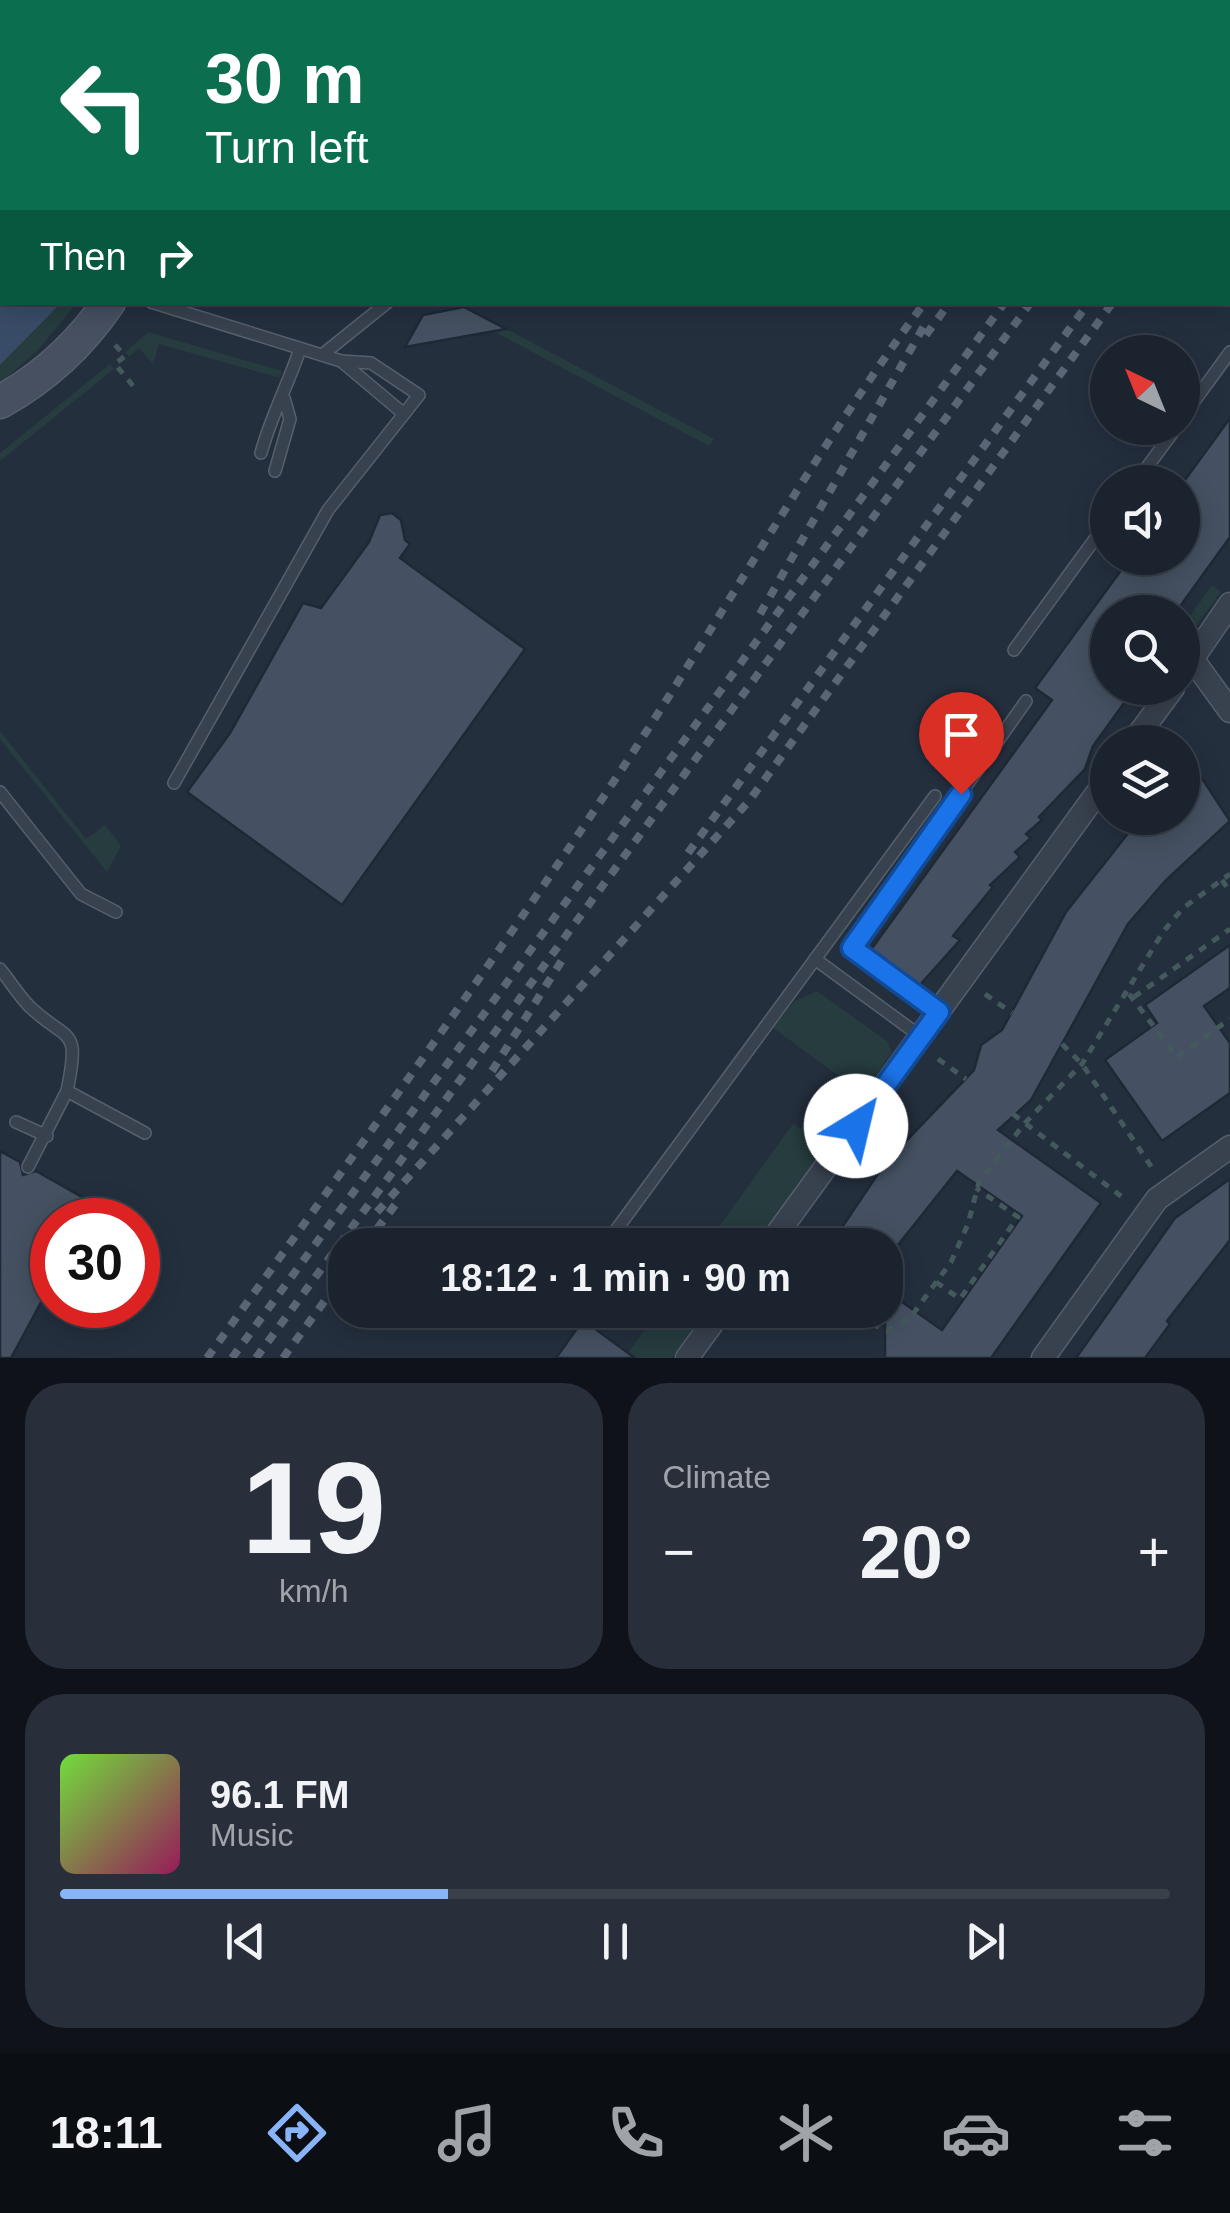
<!DOCTYPE html>
<html lang="en">
<head>
<meta charset="utf-8">
<style>
	body { margin:0; font-family:Helvetica,sans-serif; background:#282f3a; color:#f1f3f6; height:100vh; display:flex; flex-direction:column; font-size:38px; white-space:nowrap }
	* { box-sizing:border-box; margin:0 }
	p { font-size:32px; color:#a0a4aa }
	.icon { flex:none; width:55px; height:55px; fill:none; stroke:currentColor; stroke-width:2; stroke-linecap:round; stroke-linejoin:round }
	.map { position:relative; height:1358px; overflow:hidden }
	.panel { display:flex; flex-direction:column; gap:25px; padding:25px; background:#0f1319; flex:1 }
	.panel>* { flex:none }
	.hud { position:absolute; left:0px; top:0px; width:1230px; height:305px; box-shadow:0 5px 25px #0003,0 0 0 2px #39404a; background:#0b6e4f; color:#fff; overflow:hidden }
	.needle { width:65px; rotate:317deg }
	.buttons { position:absolute; left:1090px; top:335px; display:grid; gap:20px }
	.buttons a { display:grid; place-items:center; width:110px; height:110px; border-radius:50%; background:#1b232e; box-shadow:0 5px 25px #0003,0 0 0 2px #39404a; font-size:50px }
	.speed { position:absolute; left:30px; top:1198px; display:flex; gap:20px; font-size:50px; font-weight:700; text-align:center }
	.speed>* { display:grid; place-content:center; width:130px; height:130px; border-radius:50%; background:#1b232e; box-shadow:0 5px 25px #0003,0 0 0 2px #39404a; line-height:1 }
	.speed .limit { border:15px solid #d22; background:#fff; color:#111 }
	.pin { position:absolute; display:grid; place-items:center; width:85px; height:85px; color:#fff; margin:-102px -42px; border-radius:50% 50% 50% 0; rotate:-45deg; box-shadow:0 0 10px #0007 }
	.pin .icon { rotate:45deg }
	.me { position:absolute; width:110px; margin:-55px; rotate:36deg; stroke-linejoin:round; filter:drop-shadow(0 0 8px #0008) }
	.turn { display:flex; align-items:center; gap:35px; height:210px; padding:0 40px; font-size:45px }
	.turn .icon { width:130px; height:130px; stroke-width:2.5 }
	.turn b { display:block; font-size:70px; line-height:85px }
	.then { display:flex; align-items:center; height:95px; padding:0 40px; background:#0003; gap:20px; font-size:38px }
	.big { font-size:75px; font-weight:800; line-height:1.1 }
	.panel .widget { flex:1; display:flex; flex-direction:column; justify-content:center; gap:15px; min-width:0; padding:0 35px; border-radius:40px; background:#282f3a }
	.panel .dial { align-items:center; gap:0 }
	.dial b { font-size:130px; line-height:1 }
	.song { display:flex; align-items:center; gap:30px }
	.cover { width:120px; height:120px; border-radius:15px; background:linear-gradient(135deg,hsl(100 70% 55%),hsl(330 70% 35%)) }
	.played { height:10px; border-radius:5px; background:linear-gradient(90deg,#8ab4f8 35%,#39404a 35%) }
	.keys { display:flex; justify-content:space-around; direction:ltr }
	.heat { display:flex; justify-content:space-between; align-items:center; font-size:55px; direction:ltr }
	.panel .tiles { flex:1; display:grid; gap:25px; grid-template-columns:1fr 1fr }
	.widget:last-child { grid-column:span 2 }
	.trip { position:absolute; left:328px; top:1228px; width:575px; height:100px; border-radius:40px; background:#1b232e; box-shadow:0 5px 25px #0003,0 0 0 2px #39404a; font-weight:800; line-height:100px; text-align:center }
	.dock { display:flex; height:160px; justify-content:space-around; align-items:center; background:#0b0e12; color:#a0a4aa }
	.dock .icon { width:70px; height:70px }
	.dock .on { color:#8ab4f8 }
	.dock b { font-size:45px; color:#f1f3f6 }
	.map>svg:first-child { display:block }
</style>
</head>
<body>
<div class="map">
<svg width="1230" height="1358" viewBox="0 0 1230 1358">
	<rect width="100%" height="100%" fill="#242f3e"/>
	<g fill="#263c3f">
		<polygon points="61,303 77,303 37,351 0,383 0,365"/>
		<polygon points="497,324 714,439 709,446 493,331"/>
		<polygon points="148,332 282,371 280,378 159,344 153,364 139,348 129,357 125,352"/>
		<polygon points="110,364 114,369 0,461 0,453"/>
		<polygon points="1212,585 1221,592 1190,634 1183,626"/>
		<polygon points="0,731 86,839 105,825 121,846 107,872 0,739"/>
		<polygon points="817,991 887,1041 892,1052 754,1245 706,1245 793,1124 801,1129 839,1076 773,1028 793,1002"/>
		<polygon points="659,1310 707,1310 672,1358 635,1358 628,1353"/>
	</g>
	<polygon fill="#394c67" points="0,0 100,2 2,2 2,302 61,303 0,365"/>
	<g fill="#455162" stroke="#1f2835" stroke-width="2.5">
		<polygon points="464,307 506,329 405,347 423,315"/>
		<polygon points="1230,418 1230,537 1176,612 1108,612 1108,688 1135,688 1093,746 1085,769 1039,817 1042,820 1026,834 1031,838 1015,852 1020,857 990,885 993,887 953,936 960,940 919,986 870,951 1052,700 1035,688 1130,558 1182,558 1182,484"/>
		<polygon points="392,513 401,520 405,540 410,544 400,558 525,649 342,905 187,792 230,733 303,603 321,608 369,542 380,515"/>
		<polygon points="1182,748 1230,821 1166,880 1128,924 1031,1100 998,1130 1101,1203 991,1358 885,1358 885,1290 942,1330 1022,1216 957,1171 898,1245 830,1245 886,1162 974,1070 981,1045 1002,1030 1066,912 1129,832 1106,818 1182,818"/>
		<polygon points="1230,945 1230,988 1204,1006 1230,1043 1230,1093 1162,1141 1105,1060 1157,1023 1145,1005"/>
		<polygon points="0,1151 20,1162 23,1175 36,1171 96,1205 87,1220 52,1220 52,1282 11,1358 0,1358"/>
		<polygon points="1230,1179 1230,1240 1167,1321 1170,1324 1145,1358 1076,1358 1175,1218"/>
		<polygon points="583,1320 635,1358 556,1358"/>
	</g>
	<g fill="none" stroke-linecap="round" stroke-linejoin="round">
		<defs>
			<g id="lane">
				<polyline points="280,0 282,2"/>
				<polyline points="793,0 795,2"/>
				<polyline points="948,0 950,2"/>
				<polyline points="993,2 993,0"/>
				<polyline points="1021,2 1023,0"/>
				<polyline points="151,302 341,361 371,363 419,395 328,510 174,783"/>
				<polyline points="322,355 388,302"/>
				<polyline points="341,361 404,414"/>
				<polyline points="1182,418 1230,352"/>
				<path d="M261,453C271,416 288,385 300,349"/>
				<polyline points="275,471 290,419 284,398"/>
				<polyline points="1136,482 1176,428"/>
				<polyline points="1014,650 1108,521"/>
				<polyline points="0,792 81,894 116,912"/>
				<polyline points="815,959 920,1036"/>
				<path d="M0,969C10,981 19,996 30,1007C68,1043 81,1025 67,1091L145,1133"/>
				<polyline points="939,1012 851,949 1026,701"/>
				<polyline points="16,1122 47,1136"/>
				<polyline points="28,1167 67,1091"/>
				<polyline points="605,1245 935,796"/>
			</g>
			<g id="street">
				<polyline points="1193,660 1230,711"/>
				<polyline points="1182,674 1230,604"/>
				<polyline points="1133,742 1173,688"/>
				<polyline points="769,1245 1108,778"/>
				<polyline points="687,1358 722,1310"/>
				<polyline points="1043,1358 1157,1199 1230,1147"/>
			</g>
			<g id="secondary">
				<polyline points="378,2 381,0"/>
				<polyline points="417,2 420,0"/>
				<path d="M0,402C45,377 80,345 109,302"/>
			</g>
		</defs>
		<use href="#lane" stroke="#565f6c" stroke-width="14"/>
		<use href="#street" stroke="#565f6c" stroke-width="25"/>
		<use href="#secondary" stroke="#565f6c" stroke-width="35"/>
		<g stroke="#44595c" stroke-width="5" stroke-dasharray="8 8" stroke-linecap="butt">
			<polyline points="115,0 116,2"/>
			<polyline points="248,0 250,2"/>
			<polyline points="458,2 461,0"/>
			<polyline points="1058,2 1059,0"/>
			<polyline points="115,345 125,356 115,364 138,392"/>
			<polyline points="1222,880 1230,892"/>
			<polyline points="985,994 1012,1013"/>
			<polyline points="1129,994 1177,1057 1230,1019"/>
			<polyline points="1134,997 1230,929"/>
			<polyline points="1062,1044 1082,1064 1155,1172"/>
			<polyline points="938,1059 966,1079"/>
			<polyline points="1013,1114 1126,1200"/>
			<polyline points="936,1282 960,1299 1018,1217 976,1188"/>
			<polyline points="843,1310 887,1331 910,1318 951,1262 968,1224 979,1182 1025,1123 1082,1064 1163,932 1183,908 1230,874"/>
		</g>
		<use href="#lane" stroke="#38414e" stroke-width="11"/>
		<use href="#street" stroke="#38414e" stroke-width="22"/>
		<use href="#secondary" stroke="#465061" stroke-width="32"/>
		<g stroke="#5a6575" stroke-width="8" stroke-dasharray="10 10" stroke-linecap="butt">
			<polyline points="1145,2 1147,0"/>
			<polyline points="1168,2 1169,0"/>
			<polyline points="1227,2 1228,0"/>
			<polyline points="1228,32 1230,29"/>
			<polyline points="1228,111 1230,108"/>
			<polyline points="1228,145 1230,142"/>
			<polyline points="926,335 950,302"/>
			<polyline points="760,614 928,319"/>
			<polyline points="688,853 1089,302"/>
			<polyline points="492,1071 564,957"/>
			<polyline points="377,1212 749,801 1113,302"/>
			<polyline points="365,1245 395,1205"/>
			<path d="M207,1358C346,1166 485,975 616,778C721,620 812,454 925,302"/>
			<polyline points="232,1358 1005,302"/>
			<polyline points="256,1358 1031,302"/>
			<polyline points="283,1358 345,1273"/>
		</g>
	</g>
	<g fill="none" stroke-linecap="round" stroke-linejoin="round">
		<defs>
			<polyline id="route" points="856,1126 939,1012 852,948 961,794"/>
		</defs>
		<use href="#route" stroke="#114b97" stroke-width="25"/>
		<use href="#route" stroke="#1a73e8" stroke-width="18"/>
	</g>
</svg>
<div class="buttons">
<a><svg class="needle" viewBox="-14 -14 28 28"><path d="M0-13l5 13h-10z" fill="#e53935"/><path d="M0 13l5-13h-10z" fill="#a0a4aa"/></svg></a>
<a><svg class="icon" aria-label="sound" viewBox="0 0 24 24"><path d="M4 9h4l5-4v14l-5-4H4zM17 9q2 3 0 6"/></svg></a>
<a><svg class="icon" aria-label="search" viewBox="0 0 24 24"><circle cx="10" cy="10" r="6"/><path d="M15 15l6 6"/></svg></a>
<a><svg class="icon" aria-label="layers" viewBox="0 0 24 24"><path d="M12 4l9 5-9 5-9-5zM3 14l9 5 9-5"/></svg></a>
</div>
<div class="speed"><div class="limit">30</div></div>
<div class="pin" style="left:961px;top:794px;background:#d93025"><svg class="icon" aria-label="arrive" viewBox="0 0 24 24"><path d="M6 21V4h12l-3 4 3 4H6"/></svg></div>
<svg class="me" style="left:856px;top:1126px" viewBox="-20 -20 40 40"><circle r="19" fill="#fff"/><path d="M0-13L10 11 0 6-10 11z" fill="#1a73e8"/></svg>
<div class="trip">18:12 · 1 min · 90 m</div>
<div class="hud">
<div class="turn"><svg class="icon" aria-label="left" viewBox="0 0 24 24"><path d="M17 20v-9H6M10 6l-5 5 5 5"/></svg><div><b>30 m</b>Turn left</div></div>
<div class="then">Then<svg class="icon" aria-label="right" viewBox="0 0 24 24"><path d="M7 20v-9h11M14 6l5 5-5 5"/></svg></div>
</div>
</div>
<section class="panel">
<div class="tiles">
<div class="widget dial"><b>19</b><p>km/h</p></div>
<div class="widget"><p>Climate</p>
<div class="heat"><a>−</a><b class="big">20°</b><a>+</a></div>
</div>
<div class="widget">
<div class="song"><i class="cover"></i><div><b>96.1 FM</b><p>Music</p></div></div>
<div class="played"></div>
<div class="keys"><svg class="icon" aria-label="previous" viewBox="0 0 24 24"><path d="M18 5L8 12l10 7zM5 5v14"/></svg><svg class="icon" aria-label="pause" viewBox="0 0 24 24"><path d="M8 5v14M16 5v14"/></svg><svg class="icon" aria-label="next" viewBox="0 0 24 24"><path d="M6 5l10 7-10 7zM19 5v14"/></svg></div>
</div>
</div>
</section>
<nav class="dock">
<b>18:11</b>
<svg class="icon on" aria-label="directions" viewBox="0 0 24 24"><path d="M12 3l9 9-9 9-9-9zM9 14v-3h6M13 9l2 2-2 2"/></svg>
<svg class="icon" aria-label="music" viewBox="0 0 24 24"><path d="M9 18V5l10-2v13"/><circle cx="6" cy="18" r="3"/><circle cx="16" cy="16" r="3"/></svg>
<svg class="icon" aria-label="phone" viewBox="0 0 24 24"><path d="M5 4h4l2 5-3 2q2 4 5 5l2-3 5 2v4C11 20 4 13 5 4z"/></svg>
<svg class="icon" aria-label="climate" viewBox="0 0 24 24"><path d="M12 3v18M4 7l16 10M4 17L20 7"/></svg>
<svg class="icon" aria-label="car" viewBox="0 0 24 24"><path d="M5 17H2v-5l4-1 3-4h7l3 4 3 1v5h-3M9 17h6M6 11h13"/><circle cx="7" cy="17" r="2"/><circle cx="17" cy="17" r="2"/></svg>
<svg class="icon" aria-label="filters" viewBox="0 0 24 24"><path d="M4 7h16M4 17h16"/><circle cx="9" cy="7" r="2"/><circle cx="15" cy="17" r="2"/></svg>
</nav>
</body>
</html>
